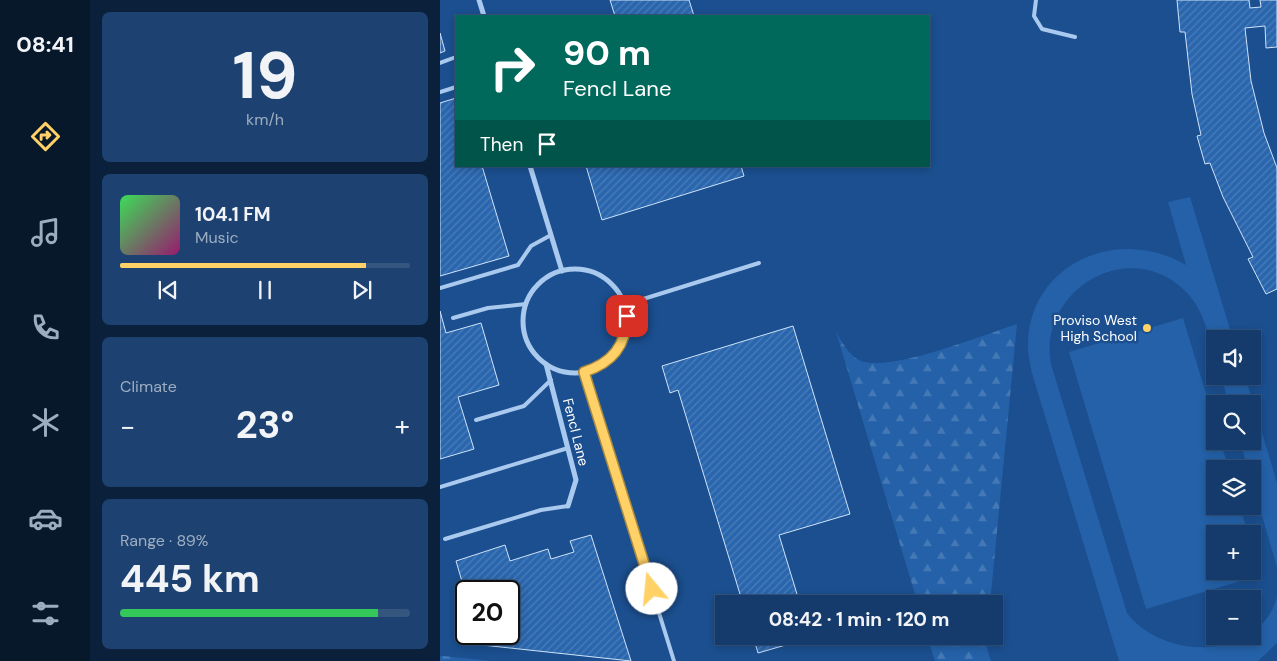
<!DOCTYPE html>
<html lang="en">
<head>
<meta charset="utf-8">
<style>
	body { margin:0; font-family:"DM Sans",sans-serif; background:#1d4271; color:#f1f3f6; height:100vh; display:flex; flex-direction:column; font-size:19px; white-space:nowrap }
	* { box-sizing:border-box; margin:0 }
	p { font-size:16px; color:#9dadc1 }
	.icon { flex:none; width:28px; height:28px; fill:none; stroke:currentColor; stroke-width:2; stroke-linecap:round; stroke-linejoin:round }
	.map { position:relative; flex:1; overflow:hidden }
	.details { display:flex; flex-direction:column; gap:12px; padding:12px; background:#0b203b; width:350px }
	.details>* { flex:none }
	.top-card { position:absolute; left:15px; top:15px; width:475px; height:152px; border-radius:0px; box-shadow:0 2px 8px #0003,0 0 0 1px #33557e; background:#00695c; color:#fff; overflow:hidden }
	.fabs { position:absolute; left:766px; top:330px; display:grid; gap:10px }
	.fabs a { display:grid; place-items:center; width:55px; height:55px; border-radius:0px; background:#143b6b; box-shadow:0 2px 8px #0003,0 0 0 1px #33557e; font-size:25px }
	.speed { position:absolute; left:15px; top:580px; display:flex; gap:10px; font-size:25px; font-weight:700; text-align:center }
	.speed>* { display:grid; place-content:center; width:65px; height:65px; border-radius:50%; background:#143b6b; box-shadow:0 2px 8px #0003,0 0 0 1px #33557e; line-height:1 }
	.speed .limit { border:2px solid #111; border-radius:8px; background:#fff; color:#111 }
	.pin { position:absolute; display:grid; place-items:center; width:42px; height:42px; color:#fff; margin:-21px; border-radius:10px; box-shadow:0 2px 8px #0006 }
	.me { position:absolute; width:55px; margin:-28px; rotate:343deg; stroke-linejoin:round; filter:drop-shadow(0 0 4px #0008) }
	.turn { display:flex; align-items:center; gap:18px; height:105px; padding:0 25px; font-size:22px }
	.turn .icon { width:65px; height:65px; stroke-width:2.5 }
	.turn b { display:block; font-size:35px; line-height:42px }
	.then { display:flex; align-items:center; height:48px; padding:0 25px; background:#0003; gap:10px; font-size:19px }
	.big { font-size:38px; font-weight:700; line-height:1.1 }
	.details .widget { flex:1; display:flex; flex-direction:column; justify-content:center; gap:8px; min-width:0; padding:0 18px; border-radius:8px; background:#1d4271 }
	.details .dial { align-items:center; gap:0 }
	.dial b { font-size:65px; line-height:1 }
	.song { display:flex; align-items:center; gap:15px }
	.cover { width:60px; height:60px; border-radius:8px; background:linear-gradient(135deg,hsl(130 70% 55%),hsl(320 70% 35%)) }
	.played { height:5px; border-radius:2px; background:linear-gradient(90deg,#ffd166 85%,#33557e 85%) }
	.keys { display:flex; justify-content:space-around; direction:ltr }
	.heat { display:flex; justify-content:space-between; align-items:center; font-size:28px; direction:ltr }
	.charge { height:8px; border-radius:4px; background:linear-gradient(90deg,#34c759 89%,#33557e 0) }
	.trip { position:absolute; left:275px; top:595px; width:288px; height:50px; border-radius:0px; background:#143b6b; box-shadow:0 2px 8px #0003,0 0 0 1px #33557e; font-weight:700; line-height:50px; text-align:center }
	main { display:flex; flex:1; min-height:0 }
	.tab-bar { display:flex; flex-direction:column; width:90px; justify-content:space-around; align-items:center; background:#08182b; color:#9dadc1 }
	.tab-bar .icon { width:35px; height:35px }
	.tab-bar .selected { color:#ffd166 }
	.tab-bar b { font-size:22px; color:#f1f3f6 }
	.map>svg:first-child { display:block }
</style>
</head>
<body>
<main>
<nav class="tab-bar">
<b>08:41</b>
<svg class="icon selected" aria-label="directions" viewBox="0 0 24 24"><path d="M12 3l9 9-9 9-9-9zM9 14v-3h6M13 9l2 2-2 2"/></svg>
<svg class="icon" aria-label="music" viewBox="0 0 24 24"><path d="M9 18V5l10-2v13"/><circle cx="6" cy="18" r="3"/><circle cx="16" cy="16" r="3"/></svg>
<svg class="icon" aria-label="phone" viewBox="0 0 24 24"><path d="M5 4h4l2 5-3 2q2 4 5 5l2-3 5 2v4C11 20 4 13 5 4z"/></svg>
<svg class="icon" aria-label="climate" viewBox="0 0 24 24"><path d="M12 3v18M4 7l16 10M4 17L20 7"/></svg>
<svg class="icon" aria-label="car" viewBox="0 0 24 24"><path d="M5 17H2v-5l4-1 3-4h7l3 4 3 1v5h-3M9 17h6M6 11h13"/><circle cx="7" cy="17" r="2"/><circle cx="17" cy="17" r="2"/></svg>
<svg class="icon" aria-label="filters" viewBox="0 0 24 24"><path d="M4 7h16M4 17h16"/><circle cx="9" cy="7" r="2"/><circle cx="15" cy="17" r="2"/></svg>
</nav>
<section class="details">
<div class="widget dial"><b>19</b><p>km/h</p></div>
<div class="widget">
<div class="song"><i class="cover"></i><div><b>104.1 FM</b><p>Music</p></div></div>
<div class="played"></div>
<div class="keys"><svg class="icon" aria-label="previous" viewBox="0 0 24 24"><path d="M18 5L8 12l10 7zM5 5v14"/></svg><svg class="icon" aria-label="pause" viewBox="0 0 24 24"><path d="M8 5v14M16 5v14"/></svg><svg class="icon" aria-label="next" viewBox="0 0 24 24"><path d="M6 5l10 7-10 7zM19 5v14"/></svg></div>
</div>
<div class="widget"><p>Climate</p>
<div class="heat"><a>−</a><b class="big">23°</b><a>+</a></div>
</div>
<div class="widget"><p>Range · 89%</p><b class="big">445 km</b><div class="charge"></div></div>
</section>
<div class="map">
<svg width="837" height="661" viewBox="0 0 837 661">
	<defs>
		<pattern id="forest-firs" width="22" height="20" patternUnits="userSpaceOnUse" patternTransform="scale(1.25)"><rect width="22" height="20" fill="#2461a8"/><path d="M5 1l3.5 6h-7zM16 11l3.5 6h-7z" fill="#4579b5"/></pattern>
		<pattern id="building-hatch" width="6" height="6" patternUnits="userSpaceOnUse" patternTransform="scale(1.25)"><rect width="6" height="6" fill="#2a66ad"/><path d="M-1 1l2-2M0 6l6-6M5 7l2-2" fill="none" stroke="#4a7db9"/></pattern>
	</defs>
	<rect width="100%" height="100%" fill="#1b4f8f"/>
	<g fill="url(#forest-firs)">
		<path d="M577,324L550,604H478L396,332C402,342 409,356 421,361C452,372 543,335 577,324Z"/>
		<polygon points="487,636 547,636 546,645 551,661 495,661"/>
		<polygon points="0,656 4,656 50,661 0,661"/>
	</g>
	<g fill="#2461a8">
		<path d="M750,197L793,339H775V358C768,333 763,307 743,289C687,237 598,291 611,364L687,613C723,661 820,661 837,597V643L818,661H679L594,380C591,370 589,360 588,350C585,265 677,224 746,265L728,202Z"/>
		<polygon points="743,318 775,423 775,441 780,441 789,469 775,469 775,506 800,506 808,534 775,534 775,571 812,571 813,548 821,575 706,609 629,352"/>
		<polygon points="781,376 805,376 837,483 837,567 813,485 812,469 808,469 800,441 812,441 812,404 789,404"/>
	</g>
	<g fill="url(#building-hatch)" stroke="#cfe3fa">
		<polygon points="170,0 249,0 254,16 175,16"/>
		<polygon points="737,0 809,0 810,8 821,7 820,0 837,0 837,47 826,48 825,26 805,28 811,81 824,133 837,168 837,289 826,294 808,259 813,257 783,197 770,163 765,164 757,136 761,135 752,94 745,32 740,32"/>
		<polygon points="0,33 5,51 0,53"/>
		<polygon points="16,98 16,166 42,166 69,256 0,276 0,103"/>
		<polygon points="146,166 301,166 304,176 162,220"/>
		<polygon points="0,311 6,333 41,323 59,385 18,397 34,449 0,459"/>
		<polygon points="353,326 410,514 339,535 360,604 303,604 238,390 230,393 222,366"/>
		<polygon points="151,535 191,661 42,645 39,634 69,634 69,591 26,591 26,595 16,561 65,545 70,561 108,549 111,559 134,552 130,541"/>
		<polygon points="313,636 370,636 370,638 318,653"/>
	</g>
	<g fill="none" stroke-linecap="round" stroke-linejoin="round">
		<g stroke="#a9c9ee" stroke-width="4">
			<polyline points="596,0 594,16 602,29 635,37"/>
			<polyline points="0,63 16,57"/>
			<polyline points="0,92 16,87"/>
			<polyline points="0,288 78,265 91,246 111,235"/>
			<polyline points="184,305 319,263"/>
			<polyline points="13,318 48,308 86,304"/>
			<polyline points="144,372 234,661"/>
			<polyline points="36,420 84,406 111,380"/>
			<polyline points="0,487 128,448"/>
			<polyline points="5,539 101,510 128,506"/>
		</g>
		<g stroke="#a9c9ee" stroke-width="5">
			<polyline points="39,0 44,16"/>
			<polyline points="90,166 122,271"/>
			<circle cx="135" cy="321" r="52"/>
			<polyline points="106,364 136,480 128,506"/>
		</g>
	</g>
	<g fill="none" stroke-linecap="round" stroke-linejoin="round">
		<defs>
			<path id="route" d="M187,316C186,346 172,363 144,372L212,589"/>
		</defs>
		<use href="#route" stroke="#a68842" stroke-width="12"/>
		<use href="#route" stroke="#ffd166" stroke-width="9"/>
	</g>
	<circle fill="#ffd166" stroke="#1b4f8f" stroke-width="2" cx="707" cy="328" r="5"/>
	<g text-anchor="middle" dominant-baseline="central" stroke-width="5" stroke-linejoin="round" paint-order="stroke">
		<g font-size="14" fill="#fff" stroke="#1b4f8f" text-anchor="end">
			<text x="697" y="320">Proviso West<tspan x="697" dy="16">High School</tspan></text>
		</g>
		<g font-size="14" fill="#fff" stroke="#1b4f8f">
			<text transform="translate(136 432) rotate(76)">Fencl Lane</text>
		</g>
	</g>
</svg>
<div class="fabs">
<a><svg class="icon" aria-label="sound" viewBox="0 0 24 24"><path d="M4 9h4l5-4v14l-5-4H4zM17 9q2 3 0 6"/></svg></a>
<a><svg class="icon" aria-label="search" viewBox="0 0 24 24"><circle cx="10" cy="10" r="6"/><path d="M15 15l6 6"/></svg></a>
<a><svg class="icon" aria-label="layers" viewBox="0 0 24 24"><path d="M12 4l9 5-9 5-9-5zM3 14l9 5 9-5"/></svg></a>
<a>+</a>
<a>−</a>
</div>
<div class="speed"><div class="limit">20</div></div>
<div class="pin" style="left:187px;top:316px;background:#d93025"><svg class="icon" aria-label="arrive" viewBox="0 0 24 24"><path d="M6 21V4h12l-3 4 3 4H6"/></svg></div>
<svg class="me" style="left:212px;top:589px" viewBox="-20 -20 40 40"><circle r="19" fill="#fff"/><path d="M0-13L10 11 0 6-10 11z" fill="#ffd166"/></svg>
<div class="trip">08:42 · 1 min · 120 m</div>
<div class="top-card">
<div class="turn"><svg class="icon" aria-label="right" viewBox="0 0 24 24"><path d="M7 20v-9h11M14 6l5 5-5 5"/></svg><div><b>90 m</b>Fencl Lane</div></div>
<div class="then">Then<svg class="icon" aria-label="arrive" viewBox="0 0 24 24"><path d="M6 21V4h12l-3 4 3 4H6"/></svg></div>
</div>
</div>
</main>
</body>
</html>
